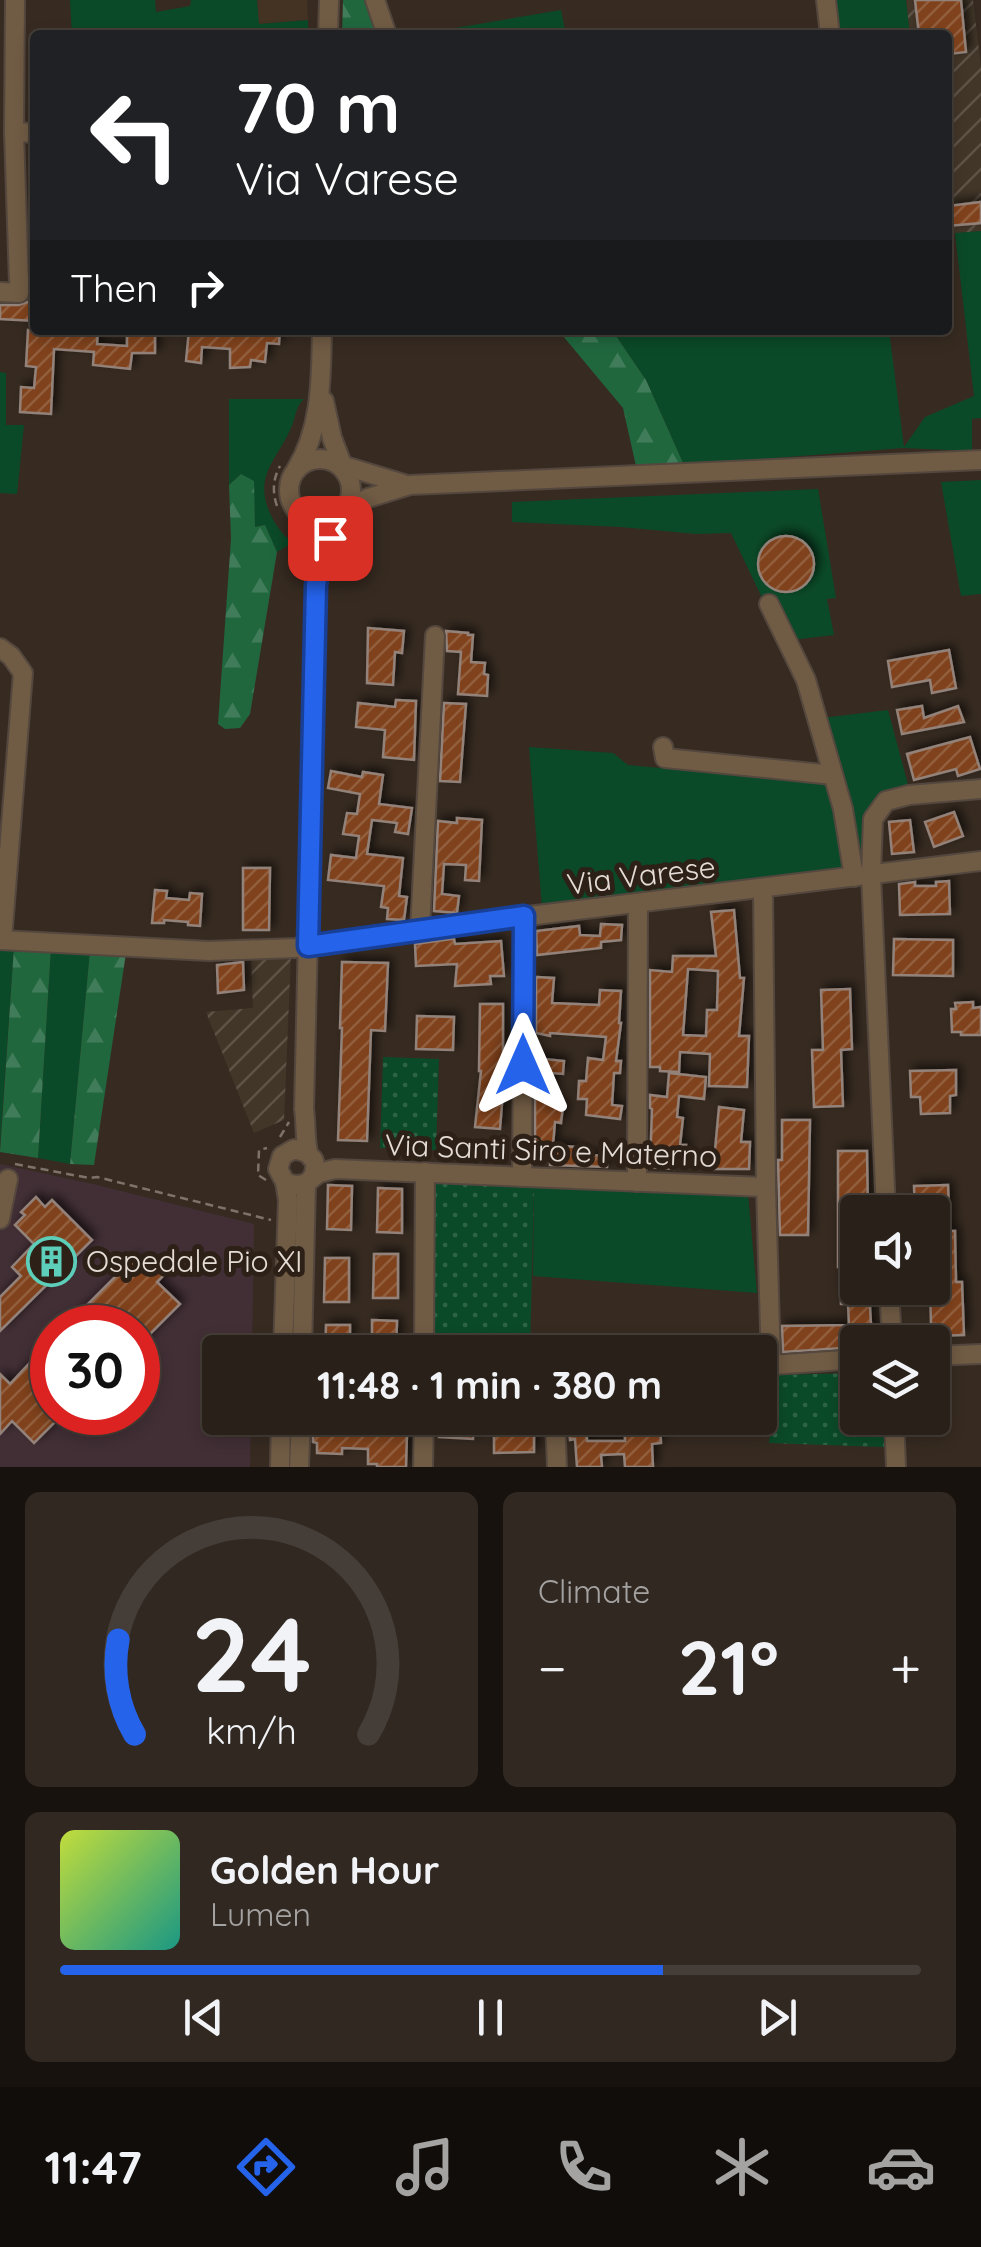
<!DOCTYPE html>
<html lang="en">
<head>
<meta charset="utf-8">
<style>
	body { margin:0; font-family:Quicksand,sans-serif; background:#312822; color:#f1f3f6; height:100vh; display:flex; flex-direction:column; font-size:38px; white-space:nowrap }
	* { box-sizing:border-box; margin:0 }
	p { font-size:32px; color:#a5a3a2 }
	.icon { flex:none; width:55px; height:55px; fill:none; stroke:currentColor; stroke-width:2; stroke-linecap:round; stroke-linejoin:round }
	.map { position:relative; height:1467px; overflow:hidden }
	.sheet { display:flex; flex-direction:column; gap:25px; padding:25px; background:#17120e; flex:1 }
	.sheet>* { flex:none }
	.guide { position:absolute; left:30px; top:30px; width:922px; height:305px; border-radius:10px; box-shadow:0 5px 15px #0003,0 0 0 2px #453e38; background:#202124; color:#fff; overflow:hidden }
	.fabs { position:absolute; left:840px; top:1195px; display:grid; gap:20px }
	.fabs a { display:grid; place-items:center; width:110px; height:110px; border-radius:10px; background:#292019; box-shadow:0 5px 15px #0003,0 0 0 2px #453e38; font-size:50px }
	.speed { position:absolute; left:30px; top:1305px; display:flex; gap:20px; font-size:50px; font-weight:700; text-align:center }
	.speed>* { display:grid; place-content:center; width:130px; height:130px; border-radius:50%; background:#292019; box-shadow:0 5px 15px #0003,0 0 0 2px #453e38; line-height:1 }
	.speed .limit { border:15px solid #d22; background:#fff; color:#111 }
	.pin { position:absolute; display:grid; place-items:center; width:85px; height:85px; color:#fff; margin:-42px; border-radius:20px; box-shadow:0 5px 15px #0006 }
	.me { position:absolute; width:110px; margin:-55px; rotate:0deg; stroke-linejoin:round; filter:drop-shadow(0 0 8px #0008) }
	.turn { display:flex; align-items:center; gap:35px; height:210px; padding:0 40px; font-size:45px }
	.turn .icon { width:130px; height:130px; stroke-width:2.5 }
	.turn b { display:block; font-size:70px; line-height:85px }
	.then { display:flex; align-items:center; height:95px; padding:0 40px; background:#0003; gap:20px; font-size:38px }
	.big { font-size:75px; font-weight:700; line-height:1.1 }
	.sheet .card { flex:1; display:flex; flex-direction:column; justify-content:center; gap:15px; min-width:0; padding:0 35px; border-radius:15px; background:#312822 }
	.sheet .dial { align-items:center; gap:0 }
	.dial svg { height:260px; overflow:visible; fill:none; stroke:#453e38; stroke-width:7; stroke-linecap:round; text-anchor:middle }
	.dial text { fill:#f1f3f6; stroke:none }
	.song { display:flex; align-items:center; gap:30px }
	.cover { width:120px; height:120px; border-radius:15px; background:linear-gradient(135deg,hsl(70 70% 55%),hsl(170 70% 35%)) }
	.played { height:10px; border-radius:5px; background:linear-gradient(90deg,#2563eb 70%,#453e38 70%) }
	.keys { display:flex; justify-content:space-around; direction:ltr }
	.heat { display:flex; justify-content:space-between; align-items:center; font-size:55px; direction:ltr }
	.sheet .tiles { flex:1; display:grid; gap:25px; grid-template-columns:1fr 1fr }
	.card:last-child { grid-column:span 2 }
	.trip { position:absolute; left:202px; top:1335px; width:575px; height:100px; border-radius:10px; background:#292019; box-shadow:0 5px 15px #0003,0 0 0 2px #453e38; font-weight:700; line-height:100px; text-align:center }
	.dock { display:flex; height:160px; justify-content:space-around; align-items:center; background:#100d0a; color:#a5a3a2 }
	.dock .icon { width:70px; height:70px }
	.dock .active { color:#2563eb }
	.dock b { font-size:45px; color:#f1f3f6 }
	.map>svg:first-child { display:block }
</style>
</head>
<body>
<div class="map">
<svg width="981" height="1467" viewBox="0 0 981 1467">
	<defs>
		<pattern id="industrial-furrows" width="10" height="10" patternUnits="userSpaceOnUse" patternTransform="scale(2.5)"><rect width="10" height="10" fill="#423628"/><path d="M-1 1l2-2M0 10L10 0M9 11l2-2" fill="none" stroke="#5d5246"/></pattern>
		<pattern id="forest-firs" width="22" height="20" patternUnits="userSpaceOnUse" patternTransform="scale(2.5)"><rect width="22" height="20" fill="#20673e"/><path d="M5 1l3.5 6h-7zM16 11l3.5 6h-7z" fill="#407c59"/></pattern>
		<pattern id="park-dots" width="8" height="8" patternUnits="userSpaceOnUse" patternTransform="scale(2.5)"><rect width="8" height="8" fill="#0b4a28"/><path d="M2 2h.1M6 6h.1" fill="none" stroke="#2e6446" stroke-width="1.8" stroke-linecap="round"/></pattern>
		<pattern id="building-hatch" width="6" height="6" patternUnits="userSpaceOnUse" patternTransform="scale(2.5)"><rect width="6" height="6" fill="#80431e"/><path d="M-1 1l2-2M0 6l6-6M5 7l2-2" fill="none" stroke="#925e3e"/></pattern>
		<filter id="shadow"><feDropShadow dx="4.5" dy="-4.5" stdDeviation="5" flood-color="#0009"/></filter>
	</defs>
	<rect width="100%" height="100%" fill="#372b21"/>
	<polygon fill="#443223" points="257,0 307,0 308,20 258,24"/>
	<g fill="url(#industrial-furrows)">
		<polygon points="906,0 973,0 981,67 981,231 948,234 948,35 910,35"/>
		<polygon points="291,954 284,1120 254,1133 206,1012 253,1008 251,957"/>
	</g>
	<path fill="#422f36" fill-rule="evenodd" d="M0,1164L93,1184L254,1224L252,1352H220V1418H251L250,1467H0ZM52,1328H138V1412H52Z"/>
	<g fill="#0b4a28">
		<polygon points="70,0 155,0 156,12 190,6 191,0 257,0 259,24 308,20 308,35 72,35"/>
		<polygon points="835,0 906,0 910,35 839,35"/>
		<polygon points="561,10 566,35 414,35"/>
		<polygon points="981,231 981,418 972,419 972,451 903,448 684,465 646,380 612,330 889,330 904,447 925,417 974,396 955,233"/>
		<polygon points="0,372 6,373 6,425 24,425 17,494 0,493"/>
		<path d="M229,399H304C295,407 296,417 291,428C278,458 254,475 269,511C274,523 282,535 293,543L296,559L289,545L277,552L265,525L255,527L253,481L241,474L229,485Z"/>
		<polygon points="981,480 981,594 961,596 941,482"/>
		<polygon points="818,489 836,598 827,599 834,635 791,640 766,606 731,533 696,534 621,527 512,522 512,502"/>
		<polygon points="888,710 910,792 886,796 864,868 857,869 822,718"/>
		<polygon points="529,747 613,753 628,765 682,770 738,770 831,779 848,870 542,907"/>
		<polygon points="0,945 14,947 0,1146"/>
		<polygon points="51,948 90,951 70,1164 38,1158"/>
		<polygon points="534,1185 748,1194 757,1293 533,1276"/>
	</g>
	<g fill="url(#forest-firs)">
		<polygon points="343,0 384,0 394,35 342,35"/>
		<polygon points="558,330 612,330 646,380 684,465 636,466 623,408"/>
		<polygon points="241,474 254,481 255,527 265,525 277,552 250,714 240,728 225,729 218,724 231,539 229,485"/>
		<polygon points="14,947 51,948 38,1158 0,1152"/>
		<polygon points="90,951 126,953 94,1165 70,1164"/>
	</g>
	<g fill="url(#park-dots)">
		<polygon points="383,1057 439,1059 436,1150 380,1148"/>
		<polygon points="433,1181 534,1185 530,1352 435,1352"/>
		<polygon points="857,1373 858,1418 883,1418 884,1447 769,1443 775,1375"/>
	</g>
	<g fill="url(#building-hatch)" stroke="#938279" stroke-width="2.5" fill-rule="evenodd" filter="url(#shadow)">
		<polygon points="915,0 961,0 966,52 948,54 948,35 919,35"/>
		<polygon points="981,202 981,223 948,226 948,206"/>
		<polygon points="27,302 35,302 35,321 0,319 0,305 19,305"/>
		<polygon points="28,330 98,330 97,344 127,346 127,330 155,330 155,353 132,353 130,369 93,365 94,352 54,349 51,414 20,412 21,387 34,388 36,367 26,366"/>
		<polygon points="189,330 280,330 279,344 267,343 265,362 251,360 250,367 230,368 230,349 202,347 201,363 186,361"/>
		<circle cx="786" cy="564" r="28"/>
		<polygon points="368,628 404,631 402,653 395,652 393,685 367,683"/>
		<polygon points="446,631 468,633 468,635 473,635 471,662 485,663 484,674 488,675 487,696 458,694 461,652 447,651"/>
		<polygon points="949,650 956,688 932,693 930,680 892,687 888,661"/>
		<polygon points="396,700 416,701 414,760 383,757 385,730 356,727 358,703 395,707"/>
		<polygon points="444,703 466,704 460,782 440,781"/>
		<polygon points="922,706 924,718 958,706 964,722 902,734 897,710"/>
		<polygon points="970,737 980,769 958,776 956,769 914,780 907,754"/>
		<polygon points="331,771 362,777 363,772 383,775 379,804 412,808 408,834 395,832 397,823 372,820 367,854 403,858 399,896 407,897 404,920 387,919 388,908 381,907 384,886 328,880 331,855 356,858 359,836 343,834 347,813 357,814 360,794 328,788"/>
		<polygon points="954,812 963,836 934,847 925,822"/>
		<polygon points="457,818 482,820 479,881 465,880 466,865 444,864 442,894 459,896 457,913 434,911 438,821 457,823"/>
		<polygon points="910,820 914,852 892,854 889,822"/>
		<polygon points="243,868 270,868 269,930 243,930"/>
		<polygon points="949,881 950,914 900,915 899,884 915,882 915,886 936,886 936,882"/>
		<polygon points="155,890 167,891 166,898 189,900 190,893 202,894 200,926 188,925 188,922 164,920 164,923 152,923"/>
		<path d="M734,910L740,978H744L739,1036H749L747,1087L709,1086L710,1054L680,1052L679,1072L660,1071V1067H650V970L672,972L673,956H716L711,912ZM688,969L718,971L717,1010H707L706,1036L683,1035Z"/>
		<polygon points="601,924 622,925 621,940 601,942 601,948 537,955 536,931 579,926 580,935 600,936"/>
		<polygon points="451,939 454,939 455,944 501,941 504,976 490,976 491,984 455,986 457,964 416,966 415,944"/>
		<polygon points="894,939 953,940 953,976 893,975"/>
		<polygon points="243,962 244,990 218,993 217,965"/>
		<polygon points="342,962 388,963 385,1031 371,1030 367,1141 338,1140 342,1028 340,1028"/>
		<polygon points="536,977 554,978 552,1003 599,1005 600,990 621,991 619,1023 621,1023 616,1061 621,1061 620,1073 614,1073 612,1105 622,1106 620,1119 586,1115 587,1099 578,1099 579,1081 586,1081 588,1058 603,1060 606,1037 550,1033 550,1036 536,1033"/>
		<polygon points="850,989 852,1049 841,1050 843,1106 814,1107 812,1050 823,1050 821,990"/>
		<polygon points="973,1002 973,1008 981,1007 981,1035 961,1035 961,1032 952,1032 951,1009 956,1009 955,1003"/>
		<polygon points="480,1004 503,1004 503,1052 499,1080 507,1081 506,1091 503,1091 500,1129 475,1127 481,1071 479,1071"/>
		<polygon points="417,1016 454,1017 453,1050 416,1049"/>
		<polygon points="535,1058 564,1061 563,1074 552,1073 548,1104 563,1106 561,1123 555,1122 553,1145 575,1147 575,1154 607,1156 607,1167 550,1165 550,1158 535,1157"/>
		<polygon points="956,1070 956,1095 950,1096 950,1113 921,1114 920,1097 911,1097 910,1071"/>
		<polygon points="669,1073 706,1077 704,1099 679,1096 677,1117 683,1118 680,1145 686,1145 685,1160 675,1159 674,1169 650,1167 652,1109 650,1108 650,1095 667,1097"/>
		<polygon points="719,1107 744,1110 741,1142 750,1142 749,1169 711,1169 712,1150 715,1150"/>
		<polygon points="782,1120 810,1120 808,1235 780,1235 778,1160 782,1160"/>
		<polygon points="838,1151 867,1151 868,1212 858,1212 858,1288 869,1288 871,1325 875,1325 875,1342 858,1342 858,1347 783,1352 782,1326 849,1325 848,1304 841,1304 840,1267 838,1267"/>
		<polygon points="328,1185 352,1186 351,1230 327,1229"/>
		<polygon points="948,1185 950,1231 955,1231 956,1282 962,1282 964,1335 935,1336 935,1324 931,1324 930,1288 932,1288 932,1212 915,1212 914,1186"/>
		<polygon points="378,1188 402,1189 402,1233 377,1232"/>
		<polygon points="36,1197 45,1207 52,1200 92,1240 0,1331 0,1297 21,1276 12,1267 34,1244 15,1225 25,1215 21,1212"/>
		<polygon points="374,1254 398,1254 398,1298 373,1298"/>
		<polygon points="134,1258 149,1273 158,1264 166,1273 157,1282 180,1304 138,1346 138,1328 64,1328"/>
		<polygon points="325,1258 349,1258 349,1302 324,1302"/>
		<polygon points="372,1320 397,1321 396,1352 372,1352"/>
		<polygon points="326,1325 350,1325 350,1352 325,1352"/>
		<polygon points="52,1339 52,1412 65,1412 34,1443 12,1421 0,1434 0,1374 10,1384"/>
		<polygon points="313,1418 353,1418 352,1434 377,1434 378,1420 404,1421 403,1433 407,1433 406,1467 377,1467 377,1464 368,1464 368,1449 342,1448 342,1454 317,1453 317,1443 313,1442"/>
		<polygon points="440,1418 475,1418 473,1439 439,1437"/>
		<polygon points="494,1418 534,1418 534,1452 494,1453"/>
		<polygon points="574,1419 586,1419 587,1441 625,1441 625,1426 660,1425 661,1443 652,1444 653,1467 625,1467 624,1454 601,1455 602,1467 577,1467 575,1439 570,1440 569,1426 574,1426"/>
	</g>
	<g fill="none" stroke-linecap="round" stroke-linejoin="round">
		<defs>
			<g id="minor">
				<polyline points="15,0 14,132 19,284"/>
				<polyline points="375,0 387,35"/>
				<polyline points="826,0 830,35"/>
				<polyline points="328,35 329,0"/>
				<polyline points="14,132 35,133"/>
				<polyline points="0,292 19,293 19,284 35,285"/>
				<polyline points="324,401 332,438 345,472"/>
				<circle cx="320" cy="490" r="31"/>
				<polyline points="338,464 404,484"/>
				<path d="M296,470C322,427 321,379 322,330"/>
				<path d="M294,507C310,531 314,556 316,585L304,1109C306,1122 305,1141 308,1152C311,1162 314,1154 315,1166C315,1185 298,1188 285,1182L278,1169L282,1156L294,1149L308,1153"/>
				<polyline points="338,515 368,498 410,485 981,460"/>
				<polyline points="318,574 330,539 344,511"/>
				<polyline points="769,604 806,680 843,809 854,877"/>
				<polyline points="0,648 11,656 23,673 2,940"/>
				<polyline points="663,747 665,758 833,775"/>
				<polyline points="763,888 766,1187 771,1365 858,1359"/>
				<polyline points="420,930 435,636"/>
				<polyline points="0,940 209,951 296,948 487,921 981,861"/>
				<polyline points="522,1177 524,916"/>
				<polyline points="311,1179 319,1173 335,1169 766,1187"/>
				<polyline points="637,1182 638,903"/>
				<polyline points="886,1212 871,875 873,819 886,801 909,795 981,789"/>
				<polyline points="0,1219 8,1179"/>
				<polyline points="889,1288 892,1342"/>
				<polyline points="283,1352 288,1200 285,1182"/>
				<polyline points="302,1352 306,1184"/>
				<polyline points="424,1352 425,1172"/>
				<polyline points="932,1356 981,1354"/>
				<polyline points="555,1418 557,1467"/>
				<polyline points="894,1418 896,1467"/>
				<polyline points="280,1467 281,1418"/>
				<polyline points="299,1467 301,1418"/>
				<polyline points="423,1467 424,1418"/>
			</g>
		</defs>
		<use href="#minor" stroke="#53473e" stroke-width="22"/>
		<g stroke="#7e736a" stroke-width="2.5" stroke-dasharray="8 5" stroke-linecap="butt">
			<path d="M277,506C272,491 273,479 280,466"/>
			<polyline points="280,1137 289,1122"/>
			<polyline points="15,1164 89,1178 97,1177 271,1220"/>
			<polyline points="266,1180 258,1175 259,1150 267,1148"/>
			<polyline points="760,1414 768,1398 769,1383"/>
			<polyline points="735,1418 750,1418"/>
		</g>
		<use href="#minor" stroke="#705b44" stroke-width="18"/>
	</g>
	<g fill="none" stroke-linecap="round" stroke-linejoin="round">
		<defs>
			<polyline id="route" points="330,538 320,564 316,585 308,946 524,916 523,1065"/>
		</defs>
		<use href="#route" stroke="#184099" stroke-width="25"/>
		<use href="#route" stroke="#2563eb" stroke-width="18"/>
	</g>
	<defs>
		<symbol id="building-ring" viewBox="-11 -11 22 22"><circle r="9.5" fill="#2d2117" stroke="#5dceb9" stroke-width="1.5"/><path d="M-4-6H4V6H1V3H-1V6H-4ZM-2.5-4.3h1.7v1.8h-1.7ZM.8-4.3h1.7v1.8H.8ZM-2.5-1h1.7V.8h-1.7ZM.8-1h1.7V.8H.8Z" fill="#5dceb9"/></symbol>
	</defs>
	<g fill-rule="evenodd">
		<use href="#building-ring" x="24" y="1234" width="55" height="55"/>
	</g>
	<g text-anchor="middle" dominant-baseline="central" stroke-width="10" stroke-linejoin="round" paint-order="stroke">
		<g font-size="30" fill="#e5dcd6" stroke="#2d2117">
			<text transform="translate(641 875) rotate(-7)">Via Varese</text>
			<text transform="translate(551 1150) rotate(2)">Via Santi Siro e Materno</text>
		</g>
		<g font-size="30" fill="#e5dcd6" stroke="#2d2117" text-anchor="start">
			<text x="86" y="1261">Ospedale Pio XI</text>
		</g>
	</g>
</svg>
<div class="fabs">
<a><svg class="icon" aria-label="sound" viewBox="0 0 24 24"><path d="M4 9h4l5-4v14l-5-4H4zM17 9q2 3 0 6"/></svg></a>
<a><svg class="icon" aria-label="layers" viewBox="0 0 24 24"><path d="M12 4l9 5-9 5-9-5zM3 14l9 5 9-5"/></svg></a>
</div>
<div class="speed"><div class="limit">30</div></div>
<div class="pin" style="left:330px;top:538px;background:#d93025"><svg class="icon" aria-label="arrive" viewBox="0 0 24 24"><path d="M6 21V4h12l-3 4 3 4H6"/></svg></div>
<svg class="me" style="left:523px;top:1065px" viewBox="-20 -20 40 40"><path d="M0-17L14 15 0 8-14 15z" fill="#2563eb" stroke="#fff" stroke-width="4"/></svg>
<div class="trip">11:48 · 1 min · 380 m</div>
<div class="guide">
<div class="turn"><svg class="icon" aria-label="left" viewBox="0 0 24 24"><path d="M17 20v-9H6M10 6l-5 5 5 5"/></svg><div><b>70 m</b>Via Varese</div></div>
<div class="then">Then<svg class="icon" aria-label="right" viewBox="0 0 24 24"><path d="M7 20v-9h11M14 6l5 5-5 5"/></svg></div>
</div>
</div>
<section class="sheet">
<div class="tiles">
<div class="card dial"><svg viewBox="0 0 100 80">
<path d="M14 69A42 42 0 1 1 86 69"/>
<path d="M14 69A42 42 0 0 1 9 40" stroke="#2563eb"/>
<text x="50" y="56" font-size="32" font-weight="700">24</text>
<text x="50" y="72" font-size="11">km/h</text>
</svg></div>
<div class="card"><p>Climate</p>
<div class="heat"><a>−</a><b class="big">21°</b><a>+</a></div>
</div>
<div class="card">
<div class="song"><i class="cover"></i><div><b>Golden Hour</b><p>Lumen</p></div></div>
<div class="played"></div>
<div class="keys"><svg class="icon" aria-label="previous" viewBox="0 0 24 24"><path d="M18 5L8 12l10 7zM5 5v14"/></svg><svg class="icon" aria-label="pause" viewBox="0 0 24 24"><path d="M8 5v14M16 5v14"/></svg><svg class="icon" aria-label="next" viewBox="0 0 24 24"><path d="M6 5l10 7-10 7zM19 5v14"/></svg></div>
</div>
</div>
</section>
<nav class="dock">
<b>11:47</b>
<svg class="icon active" aria-label="directions" viewBox="0 0 24 24"><path d="M12 3l9 9-9 9-9-9zM9 14v-3h6M13 9l2 2-2 2"/></svg>
<svg class="icon" aria-label="music" viewBox="0 0 24 24"><path d="M9 18V5l10-2v13"/><circle cx="6" cy="18" r="3"/><circle cx="16" cy="16" r="3"/></svg>
<svg class="icon" aria-label="phone" viewBox="0 0 24 24"><path d="M5 4h4l2 5-3 2q2 4 5 5l2-3 5 2v4C11 20 4 13 5 4z"/></svg>
<svg class="icon" aria-label="climate" viewBox="0 0 24 24"><path d="M12 3v18M4 7l16 10M4 17L20 7"/></svg>
<svg class="icon" aria-label="car" viewBox="0 0 24 24"><path d="M5 17H2v-5l4-1 3-4h7l3 4 3 1v5h-3M9 17h6M6 11h13"/><circle cx="7" cy="17" r="2"/><circle cx="17" cy="17" r="2"/></svg>
</nav>
</body>
</html>
